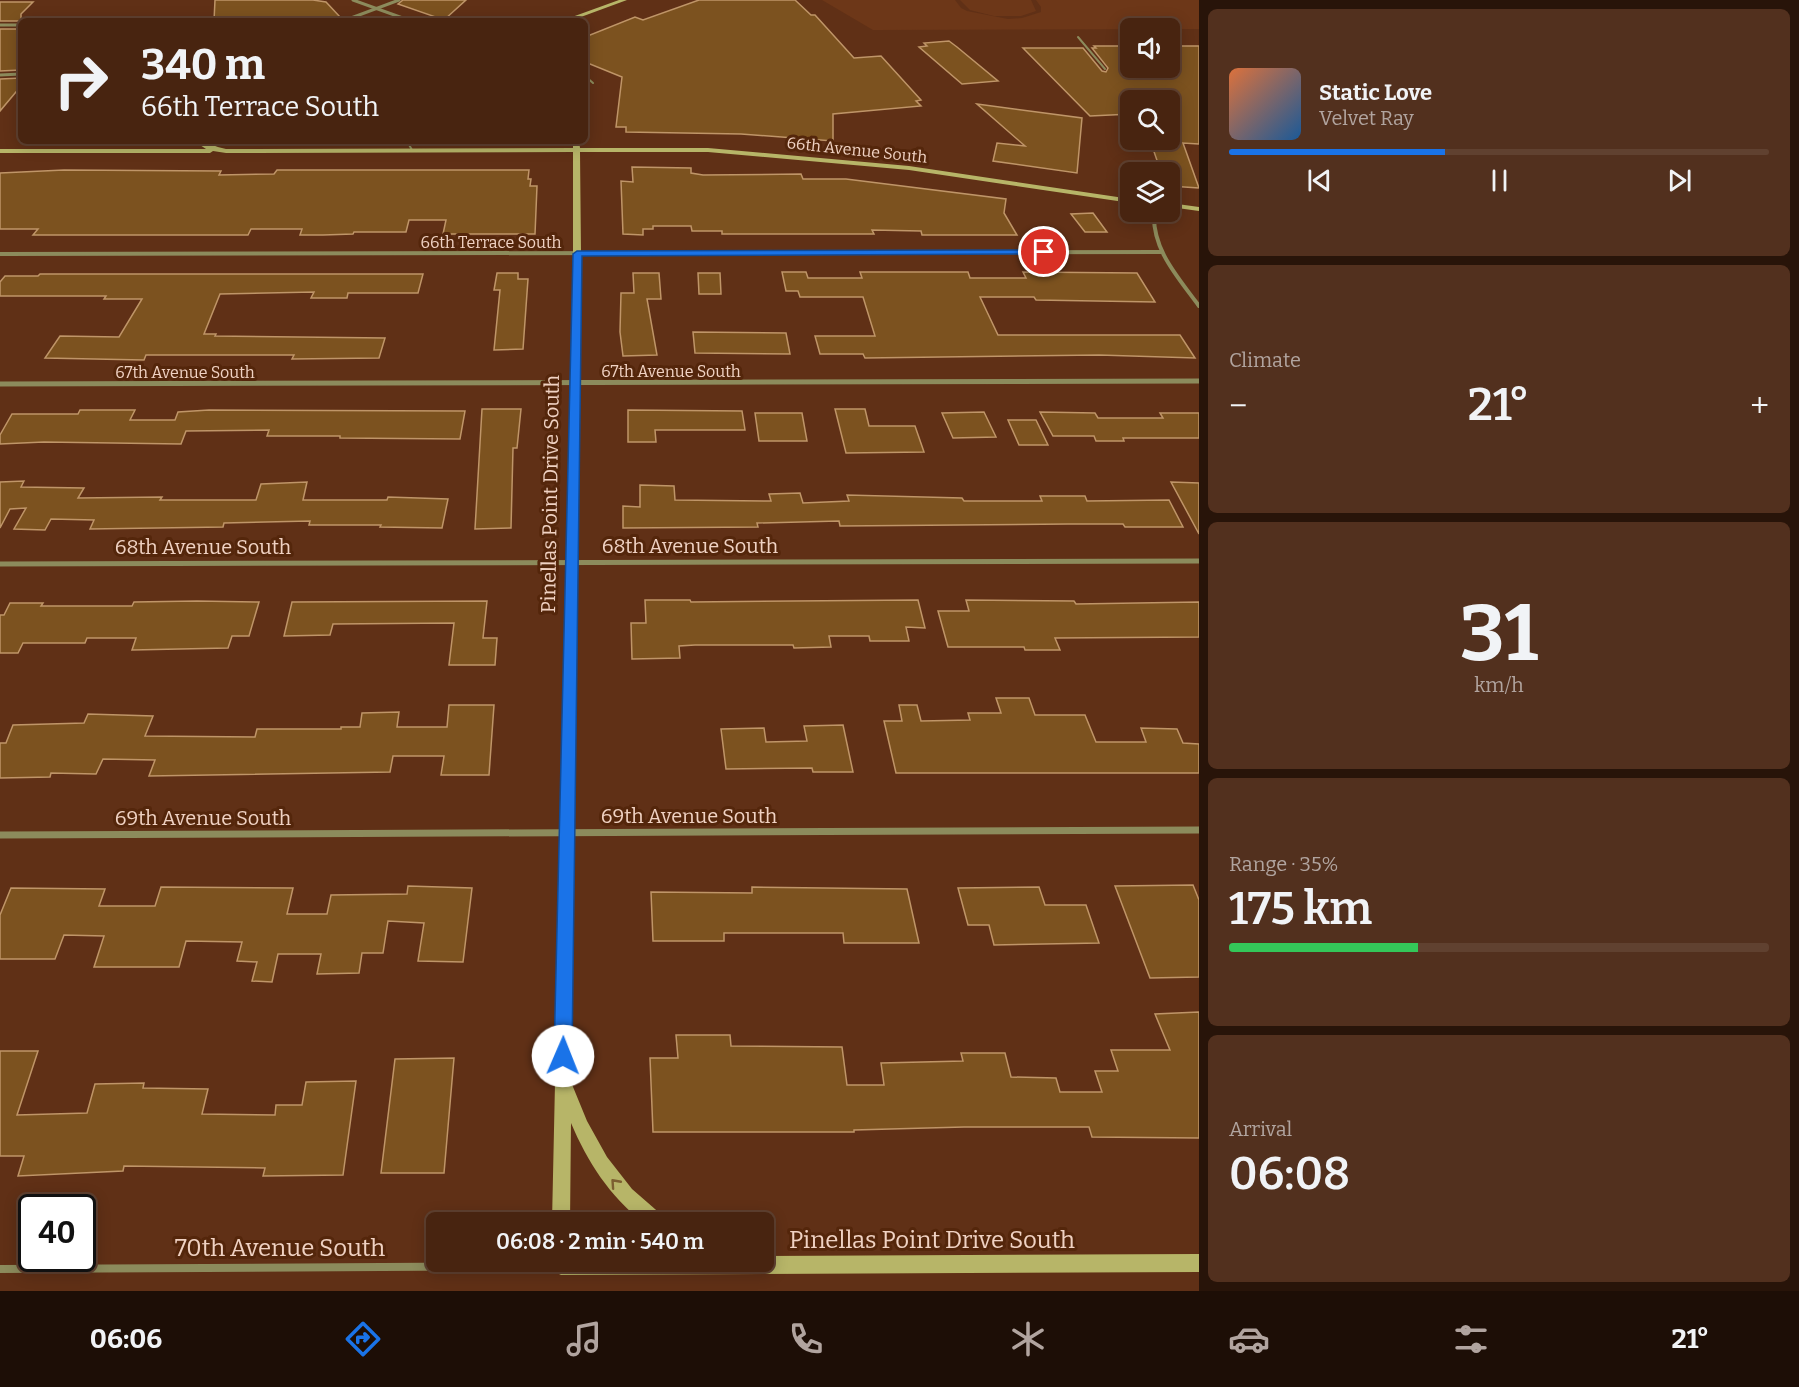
<!DOCTYPE html>
<html lang="en">
<head>
<meta charset="utf-8">
<style>
	body { margin:0; font-family:Bitter,serif; background:#52301e; color:#f1f3f6; height:100vh; display:flex; flex-direction:column; font-size:22px; white-space:nowrap }
	* { box-sizing:border-box; margin:0 }
	p { font-size:20px; color:#b1a49f }
	.icon { flex:none; width:33px; height:33px; fill:none; stroke:currentColor; stroke-width:2; stroke-linecap:round; stroke-linejoin:round }
	.map { position:relative; flex:1; overflow:hidden }
	.details { display:flex; flex-direction:column; gap:9px; padding:9px; background:#281409; width:600px }
	.details>* { flex:none }
	.hud { position:absolute; left:18px; top:18px; width:570px; height:126px; border-radius:9px; box-shadow:0 3px 15px #0003,0 0 0 2px #604130; background:#482410; color:#f1f3f6; overflow:hidden }
	.fabs { position:absolute; left:1120px; top:18px; display:grid; gap:12px }
	.fabs a { display:grid; place-items:center; width:60px; height:60px; border-radius:9px; background:#482410; box-shadow:0 3px 15px #0003,0 0 0 2px #604130; font-size:30px }
	.speed { position:absolute; left:18px; top:1194px; display:flex; gap:12px; font-size:30px; font-weight:700; text-align:center }
	.speed>* { display:grid; place-content:center; width:78px; height:78px; border-radius:50%; background:#482410; box-shadow:0 3px 15px #0003,0 0 0 2px #604130; line-height:1 }
	.speed .limit { border:3px solid #111; border-radius:9px; background:#fff; color:#111 }
	.pin { position:absolute; display:grid; place-items:center; width:51px; height:51px; color:#fff; margin:-26px; border:3px solid #fff; border-radius:50%; box-shadow:0 2px 6px #0007 }
	.me { position:absolute; width:66px; margin:-33px; rotate:1deg; stroke-linejoin:round; filter:drop-shadow(0 0 4px #0008) }
	.turn { display:flex; align-items:center; gap:21px; height:126px; padding:0 24px; font-size:27px }
	.turn .icon { width:78px; height:78px; stroke-width:2.5 }
	.turn b { display:block; font-size:42px; line-height:51px }
	.big { font-size:45px; font-weight:600; line-height:1.1 }
	.details .tile { flex:1; display:flex; flex-direction:column; justify-content:center; gap:9px; min-width:0; padding:0 21px; border-radius:9px; background:#52301e }
	.details .dial { align-items:center; gap:0 }
	.dial b { font-size:78px; line-height:1 }
	.song { display:flex; align-items:center; gap:18px }
	.cover { width:72px; height:72px; border-radius:9px; background:linear-gradient(135deg,hsl(20 70% 55%),hsl(210 70% 35%)) }
	.played { height:6px; border-radius:3px; background:linear-gradient(90deg,#1a73e8 40%,#604130 40%) }
	.keys { display:flex; justify-content:space-around; direction:ltr }
	.heat { display:flex; justify-content:space-between; align-items:center; font-size:33px; direction:ltr }
	.charge { height:9px; border-radius:4px; background:linear-gradient(90deg,#34c759 35%,#604130 0) }
	.trip { position:absolute; left:426px; top:1212px; width:348px; height:60px; border-radius:9px; background:#482410; box-shadow:0 3px 15px #0003,0 0 0 2px #604130; font-weight:600; line-height:60px; text-align:center }
	.tab-bar { display:flex; height:96px; justify-content:space-around; align-items:center; background:#1d0e06; color:#b1a49f }
	.tab-bar .icon { width:42px; height:42px }
	.tab-bar .active { color:#1a73e8 }
	.tab-bar b { font-size:27px; color:#f1f3f6 }
	main { display:flex; flex:1; min-height:0 }
	.map>svg:first-child { display:block }
</style>
</head>
<body>
<main>
<div class="map">
<svg width="1199" height="1291" viewBox="0 0 1199 1291">
	<rect width="100%" height="100%" fill="#603016"/>
	<g fill="#6d3718">
		<polygon points="822,0 955,0 961,8 967,11 1008,19 1022,18 1041,12 1041,7 1036,0 1199,0 1199,29 873,30"/>
		<polygon points="960,0 1031,0 1036,11 1021,16 994,16 970,10"/>
	</g>
	<g fill="#7c521f" stroke="#bf9568" stroke-width="1.5">
		<polygon points="215,0 313,0 326,2 341,18 339,21 214,21"/>
		<polygon points="403,0 466,0 444,20 398,4"/>
		<polygon points="699,0 795,0 811,15 815,15 854,58 881,56 921,100 916,101 921,106 833,114 833,141 741,134 626,132 626,127 616,127 622,77 585,62 585,37 635,17 643,20"/>
		<polygon points="0,2 33,2 21,14 21,21 0,21"/>
		<polygon points="0,29 21,29 21,70 0,71"/>
		<polygon points="949,41 957,47 998,81 962,84 919,47 927,46 924,43"/>
		<polygon points="1094,46 1131,46 1131,68 1170,68 1170,46 1199,46 1199,144 1183,143 1199,188 1170,186 1170,172 1161,172 1150,140 1170,140 1170,100 1131,100 1131,114 1090,116 1023,48 1083,48 1102,71 1106,72 1108,68 1092,48 1096,48"/>
		<polygon points="21,78 21,86 0,111 0,79"/>
		<polygon points="977,104 1082,118 1077,173 993,161 997,143 1025,146"/>
		<polygon points="632,167 691,168 691,173 703,175 801,174 803,179 846,179 1006,199 1004,213 1017,235 922,235 921,231 872,230 874,234 722,234 722,231 692,231 691,226 653,226 653,229 643,229 643,235 623,234 621,181 633,182"/>
		<polygon points="64,170 221,171 219,175 274,174 277,170 529,170 528,179 531,179 530,186 537,186 535,234 443,234 446,220 409,220 406,232 354,232 353,234 323,235 300,235 302,229 251,229 248,235 33,235 38,229 0,229 0,173"/>
		<polygon points="1093,213 1107,232 1085,232 1071,214"/>
		<polygon points="782,272 806,272 808,278 862,278 860,272 968,272 970,278 1026,278 1023,272 1137,273 1155,302 1036,300 1034,297 980,297 998,335 1180,335 1195,358 1099,355 865,358 863,354 820,354 815,336 875,336 863,297 800,297 798,291 786,291"/>
		<polygon points="497,273 518,273 518,279 528,279 523,349 494,350 500,290 494,290"/>
		<polygon points="633,273 659,273 661,299 647,299 657,355 623,356 620,332 621,293 634,293"/>
		<polygon points="698,273 720,273 721,294 699,294"/>
		<polygon points="40,274 423,274 418,293 348,293 347,298 311,298 314,292 220,294 204,334 216,334 215,336 385,338 379,358 292,359 294,355 146,355 144,360 45,358 60,336 119,337 142,299 104,299 106,296 0,296 0,282 5,276 38,276"/>
		<polygon points="693,332 786,333 790,354 695,353"/>
		<polygon points="482,409 521,409 517,448 513,448 511,528 475,529"/>
		<polygon points="835,409 865,409 869,426 915,426 924,452 846,453"/>
		<polygon points="80,410 135,410 130,420 175,420 178,412 209,410 465,411 460,439 340,438 340,436 267,436 269,430 186,431 181,444 44,442 0,444 0,435 12,414 78,414"/>
		<polygon points="628,410 742,411 745,430 655,430 656,442 628,442"/>
		<polygon points="984,412 996,437 953,438 942,413"/>
		<polygon points="1040,412 1095,413 1098,418 1163,418 1160,413 1199,413 1199,438 1123,438 1124,441 1096,441 1094,436 1053,436"/>
		<polygon points="755,413 802,413 807,441 759,441"/>
		<polygon points="1008,420 1036,420 1048,445 1019,445"/>
		<polygon points="24,481 21,487 84,488 78,498 162,497 160,500 256,500 261,484 307,482 303,500 387,500 388,497 448,499 442,528 380,527 381,525 309,525 310,521 224,523 223,527 90,529 94,520 51,519 45,530 14,529 26,508 10,509 0,528 0,482"/>
		<polygon points="1171,482 1199,483 1199,534"/>
		<polygon points="640,485 674,486 675,500 771,501 769,494 800,493 803,503 849,501 847,495 962,498 964,501 1042,501 1040,496 1085,496 1087,501 1169,500 1183,527 1125,527 1123,524 1068,524 840,526 839,521 757,523 758,527 623,528 623,506 640,507"/>
		<polygon points="645,600 690,600 691,602 918,600 925,628 906,627 909,641 870,641 869,636 829,636 831,647 794,648 793,645 695,645 679,646 680,658 632,659 631,623 646,623"/>
		<polygon points="966,600 1074,601 1076,604 1199,602 1199,637 1055,638 1060,650 1025,650 1024,647 948,647 938,611 969,611"/>
		<polygon points="197,601 259,602 249,636 232,636 228,648 132,650 136,638 87,638 85,643 23,643 18,653 0,653 0,615 4,615 10,603 43,603 41,606 132,606 134,602"/>
		<polygon points="487,601 483,638 497,638 495,665 449,665 454,623 333,624 330,635 284,636 292,602"/>
		<polygon points="996,698 1029,698 1035,715 1085,715 1096,742 1146,742 1141,728 1177,729 1183,743 1199,744 1199,773 896,773 884,721 902,721 899,705 917,705 921,721 970,720 968,713 1001,713"/>
		<polygon points="449,705 494,705 489,775 441,775 444,756 393,756 390,772 149,776 155,760 103,759 96,774 51,773 50,777 0,778 0,743 6,743 13,725 84,723 88,714 153,716 145,736 255,737 257,729 341,729 341,727 360,727 362,713 399,712 397,727 447,727"/>
		<polygon points="843,725 853,772 813,772 812,768 726,769 721,729 764,728 766,742 807,741 804,726"/>
		<polygon points="1193,885 1199,900 1199,977 1150,978 1115,886"/>
		<polygon points="408,886 472,888 463,962 418,961 424,923 388,921 383,953 362,953 359,973 317,974 321,954 278,954 272,982 252,981 257,962 237,961 242,942 186,941 179,967 94,967 104,936 64,935 55,959 0,959 0,915 11,888 105,889 99,906 155,906 161,887 293,888 287,914 327,914 331,895 407,894"/>
		<polygon points="752,887 907,889 919,943 844,943 843,933 724,933 724,941 653,941 651,892 752,893"/>
		<polygon points="1039,887 1045,905 1086,905 1099,943 994,945 989,925 968,925 958,888"/>
		<polygon points="1199,1012 1199,1138 1092,1137 1089,1127 964,1127 854,1130 854,1132 653,1132 650,1058 678,1058 676,1035 730,1035 731,1046 842,1047 847,1085 884,1085 881,1063 963,1061 961,1053 1005,1053 1011,1077 1056,1078 1060,1092 1102,1092 1095,1071 1118,1071 1111,1050 1170,1050 1155,1014"/>
		<polygon points="0,1051 38,1051 17,1115 87,1113 95,1084 144,1083 143,1088 208,1089 202,1114 275,1115 276,1105 302,1105 306,1082 356,1081 343,1175 263,1176 265,1168 124,1166 123,1171 18,1176 24,1156 0,1156"/>
		<polygon points="454,1058 444,1173 381,1173 395,1059"/>
	</g>
	<g fill="none" stroke-linecap="round" stroke-linejoin="round">
		<g stroke="#8c8b5c" stroke-width="2">
			<polyline points="1078,37 1105,69"/>
			<polyline points="585,76 593,83"/>
			<polyline points="407,141 412,150"/>
		</g>
		<g stroke="#8c8b5c" stroke-width="3">
			<polyline points="353,0 411,21"/>
			<polyline points="343,21 399,0"/>
			<polyline points="0,25 21,25"/>
			<polyline points="0,75 21,74"/>
		</g>
		<g stroke="#8c8b5c" stroke-width="4">
			<path d="M1154,212C1152,250 1178,277 1199,306"/>
			<polyline points="0,254 1162,252"/>
		</g>
		<g stroke="#8c8b5c" stroke-width="5">
			<polyline points="0,384 1199,381"/>
			<polyline points="0,564 1199,561"/>
		</g>
		<polyline stroke="#8c8b5c" stroke-width="7" points="0,835 1199,830"/>
		<polyline stroke="#8c8b5c" stroke-width="8" points="0,1269 560,1266"/>
		<g fill="#b7b568" fill-rule="evenodd">
			<polygon points="619,0 627,0 570,21 561,21"/>
			<polygon points="81,141 78,143 47,146 44,144 56,141"/>
			<path d="M194,141C205,141 215,147 226,149L573,148V141H579L580,148H708L909,166L1131,199V203L909,170L708,152H580L581,253L571,1082L587,1121L607,1157L632,1189L663,1216L666,1222H643C610,1197 587,1161 571,1123L570,1222H552L573,253V152L226,153L213,151L210,153H0V149H206Z"/>
			<polygon points="1170,203 1199,207 1199,211 1170,207"/>
			<polygon points="1199,1254 1199,1272 561,1275 555,1272 552,1262 764,1262 764,1256"/>
		</g>
	</g>
	<defs><path id="oneway-chevron" d="M-2-3.5L2.5 0L-2 3.5" fill="none" stroke-width="1.6" stroke-linecap="round" stroke-linejoin="round" transform="scale(1.5)"/></defs>
	<use stroke="#7c5f30" href="#oneway-chevron" transform="translate(615 1183) rotate(-132)"/>
	<polygon fill="#1a73e8" stroke="#114b97" stroke-width="1.5" points="1044,250 1049,252 1047,254 582,256 572,1056 570,1062 563,1065 557,1062 554,1056 573,254 577,251"/>
	<g text-anchor="middle" dominant-baseline="central" stroke-width="6" stroke-linejoin="round" paint-order="stroke">
		<g font-size="16" fill="#f0d2c3" stroke="#54260b">
			<text transform="translate(857 150) rotate(6)">66th Avenue South</text>
			<text x="491" y="242">66th Terrace South</text>
			<text x="671" y="371">67th Avenue South</text>
			<text x="185" y="372">67th Avenue South</text>
		</g>
		<g font-size="20" fill="#f0d2c3" stroke="#54260b">
			<text transform="translate(550 494) rotate(-89)">Pinellas Point Drive South</text>
			<text x="690" y="546">68th Avenue South</text>
			<text x="203" y="547">68th Avenue South</text>
			<text x="689" y="816">69th Avenue South</text>
			<text x="203" y="818">69th Avenue South</text>
		</g>
		<g font-size="24" fill="#f0d2c3" stroke="#54260b">
			<text x="932" y="1240">Pinellas Point Drive South</text>
			<text x="280" y="1248">70th Avenue South</text>
		</g>
	</g>
</svg>
<div class="fabs">
<a><svg class="icon" aria-label="sound" viewBox="0 0 24 24"><path d="M4 9h4l5-4v14l-5-4H4zM17 9q2 3 0 6"/></svg></a>
<a><svg class="icon" aria-label="search" viewBox="0 0 24 24"><circle cx="10" cy="10" r="6"/><path d="M15 15l6 6"/></svg></a>
<a><svg class="icon" aria-label="layers" viewBox="0 0 24 24"><path d="M12 4l9 5-9 5-9-5zM3 14l9 5 9-5"/></svg></a>
</div>
<div class="speed"><div class="limit">40</div></div>
<div class="pin" style="left:1044px;top:252px;background:#d93025"><svg class="icon" aria-label="arrive" viewBox="0 0 24 24"><path d="M6 21V4h12l-3 4 3 4H6"/></svg></div>
<svg class="me" style="left:563px;top:1056px" viewBox="-20 -20 40 40"><circle r="19" fill="#fff"/><path d="M0-13L10 11 0 6-10 11z" fill="#1a73e8"/></svg>
<div class="trip">06:08 · 2 min · 540 m</div>
<div class="hud">
<div class="turn"><svg class="icon" aria-label="right" viewBox="0 0 24 24"><path d="M7 20v-9h11M14 6l5 5-5 5"/></svg><div><b>340 m</b>66th Terrace South</div></div>
</div>
</div>
<section class="details">
<div class="tile">
<div class="song"><i class="cover"></i><div><b>Static Love</b><p>Velvet Ray</p></div></div>
<div class="played"></div>
<div class="keys"><svg class="icon" aria-label="previous" viewBox="0 0 24 24"><path d="M18 5L8 12l10 7zM5 5v14"/></svg><svg class="icon" aria-label="pause" viewBox="0 0 24 24"><path d="M8 5v14M16 5v14"/></svg><svg class="icon" aria-label="next" viewBox="0 0 24 24"><path d="M6 5l10 7-10 7zM19 5v14"/></svg></div>
</div>
<div class="tile"><p>Climate</p>
<div class="heat"><a>−</a><b class="big">21°</b><a>+</a></div>
</div>
<div class="tile dial"><b>31</b><p>km/h</p></div>
<div class="tile"><p>Range · 35%</p><b class="big">175 km</b><div class="charge"></div></div>
<div class="tile"><p>Arrival</p><b class="big">06:08</b></div>
</section>
</main>
<nav class="tab-bar">
<b>06:06</b>
<svg class="icon active" aria-label="directions" viewBox="0 0 24 24"><path d="M12 3l9 9-9 9-9-9zM9 14v-3h6M13 9l2 2-2 2"/></svg>
<svg class="icon" aria-label="music" viewBox="0 0 24 24"><path d="M9 18V5l10-2v13"/><circle cx="6" cy="18" r="3"/><circle cx="16" cy="16" r="3"/></svg>
<svg class="icon" aria-label="phone" viewBox="0 0 24 24"><path d="M5 4h4l2 5-3 2q2 4 5 5l2-3 5 2v4C11 20 4 13 5 4z"/></svg>
<svg class="icon" aria-label="climate" viewBox="0 0 24 24"><path d="M12 3v18M4 7l16 10M4 17L20 7"/></svg>
<svg class="icon" aria-label="car" viewBox="0 0 24 24"><path d="M5 17H2v-5l4-1 3-4h7l3 4 3 1v5h-3M9 17h6M6 11h13"/><circle cx="7" cy="17" r="2"/><circle cx="17" cy="17" r="2"/></svg>
<svg class="icon" aria-label="filters" viewBox="0 0 24 24"><path d="M4 7h16M4 17h16"/><circle cx="9" cy="7" r="2"/><circle cx="15" cy="17" r="2"/></svg>
<b>21°</b>
</nav>
</body>
</html>
